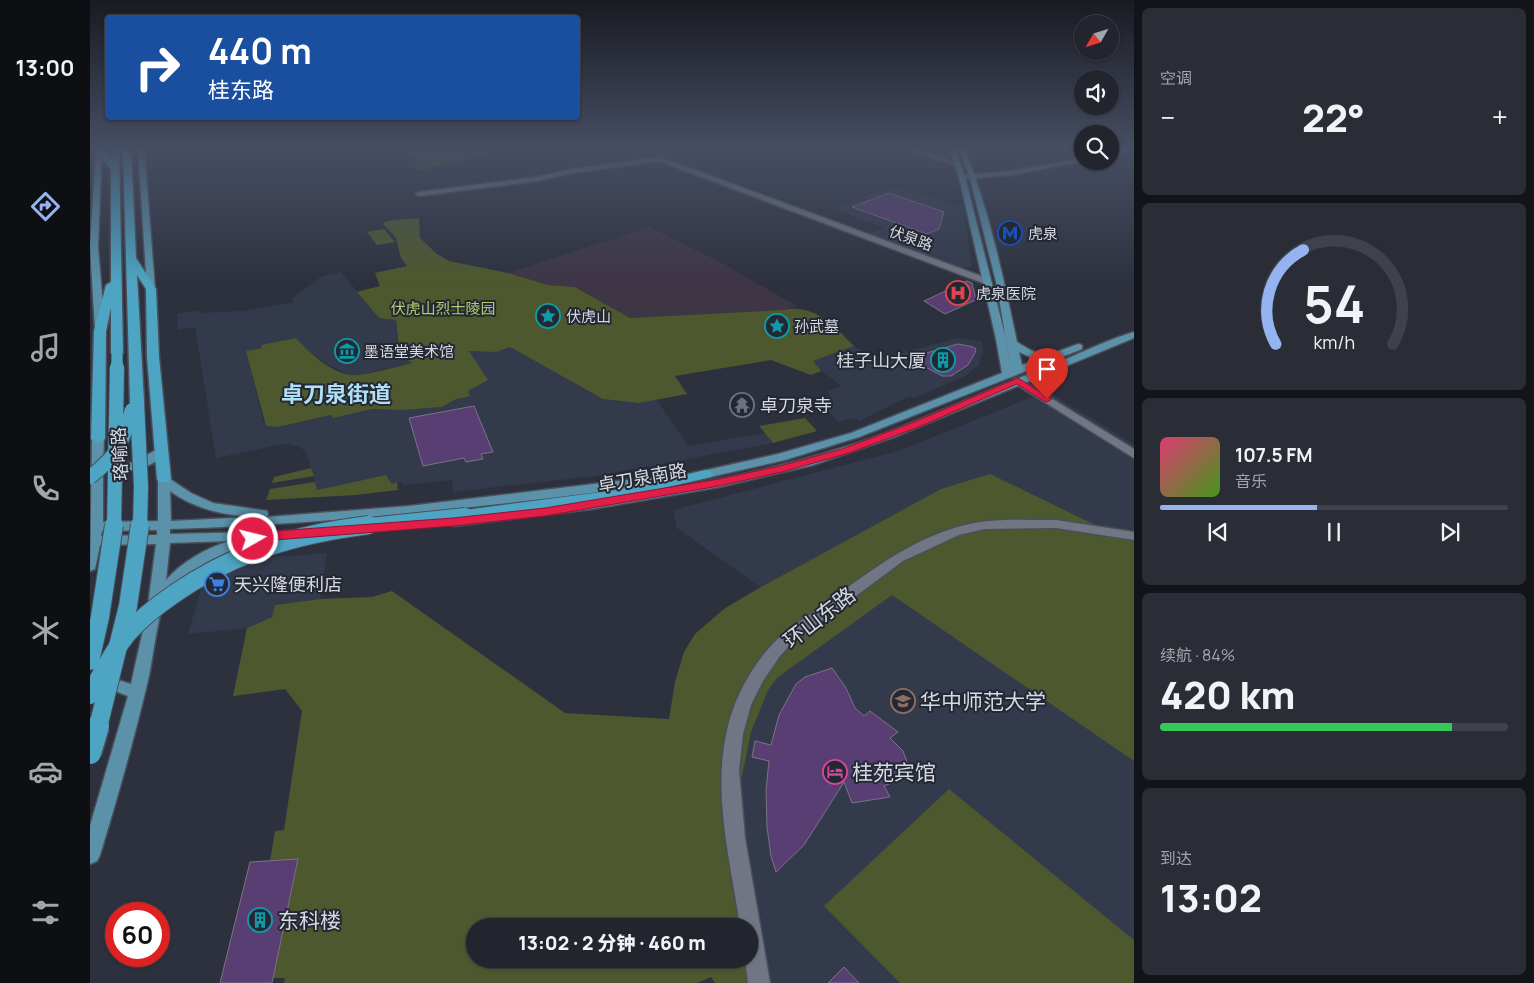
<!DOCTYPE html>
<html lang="zh">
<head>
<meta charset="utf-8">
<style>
	body { margin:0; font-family:Manrope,"Noto Sans SC",sans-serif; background:#2a2d36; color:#f1f3f6; height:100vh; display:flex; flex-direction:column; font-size:19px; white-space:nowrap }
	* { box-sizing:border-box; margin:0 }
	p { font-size:16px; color:#a2a5aa }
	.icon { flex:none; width:28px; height:28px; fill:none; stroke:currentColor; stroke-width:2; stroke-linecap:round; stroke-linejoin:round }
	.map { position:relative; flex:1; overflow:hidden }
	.panel { display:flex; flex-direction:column; gap:8px; padding:8px; background:#131419; width:400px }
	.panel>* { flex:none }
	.guide { position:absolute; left:15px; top:15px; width:475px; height:105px; border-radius:5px; box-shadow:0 1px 4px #0004,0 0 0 1px #3f424a; background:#1a4fa0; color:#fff; overflow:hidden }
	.needle { width:32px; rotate:231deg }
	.tools { position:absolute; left:984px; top:15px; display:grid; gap:10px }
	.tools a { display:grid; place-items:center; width:45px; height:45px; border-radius:50%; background:#22252e; box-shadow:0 1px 4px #0004,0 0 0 1px #3f424a; font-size:25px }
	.speed { position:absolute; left:15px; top:902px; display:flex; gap:10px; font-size:25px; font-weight:700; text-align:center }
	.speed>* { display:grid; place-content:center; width:65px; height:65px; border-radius:50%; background:#22252e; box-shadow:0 1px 4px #0004,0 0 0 1px #3f424a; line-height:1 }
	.speed .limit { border:8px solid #d22; background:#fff; color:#111 }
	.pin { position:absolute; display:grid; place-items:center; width:42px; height:42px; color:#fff; margin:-51px -21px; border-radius:50% 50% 50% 0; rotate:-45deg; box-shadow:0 0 5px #0007 }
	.pin .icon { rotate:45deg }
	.me { position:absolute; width:55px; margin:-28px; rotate:82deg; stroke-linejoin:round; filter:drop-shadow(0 0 4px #0008) }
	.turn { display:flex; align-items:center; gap:18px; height:105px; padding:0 20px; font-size:22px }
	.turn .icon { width:65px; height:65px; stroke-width:2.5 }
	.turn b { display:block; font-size:35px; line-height:42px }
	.big { font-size:38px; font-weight:800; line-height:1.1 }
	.panel .card { flex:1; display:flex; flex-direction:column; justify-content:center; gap:8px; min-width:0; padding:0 18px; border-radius:8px; background:#2a2d36 }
	.panel .dial { align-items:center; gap:0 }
	.dial svg { height:130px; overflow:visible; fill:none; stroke:#3f424a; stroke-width:7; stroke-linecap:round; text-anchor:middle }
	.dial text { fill:#f1f3f6; stroke:none }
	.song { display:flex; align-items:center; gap:15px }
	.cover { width:60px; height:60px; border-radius:8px; background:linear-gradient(135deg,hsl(340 70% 55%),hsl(100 70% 35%)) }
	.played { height:5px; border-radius:2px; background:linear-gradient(90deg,#95b2f1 45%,#3f424a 45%) }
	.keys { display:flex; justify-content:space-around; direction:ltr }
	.heat { display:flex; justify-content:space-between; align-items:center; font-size:28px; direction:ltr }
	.charge { height:8px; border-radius:4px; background:linear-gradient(90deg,#34c759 84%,#3f424a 0) }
	.trip { position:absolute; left:376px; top:918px; width:292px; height:50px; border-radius:25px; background:#22252e; box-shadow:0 1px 4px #0004,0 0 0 1px #3f424a; font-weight:800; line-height:50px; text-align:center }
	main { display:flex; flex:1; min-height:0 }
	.menu { display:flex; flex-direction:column; width:90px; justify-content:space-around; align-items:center; background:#0e0f12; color:#a2a5aa }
	.menu .icon { width:35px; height:35px }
	.menu .on { color:#95b2f1 }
	.menu b { font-size:22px; color:#f1f3f6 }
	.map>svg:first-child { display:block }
</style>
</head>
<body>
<main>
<nav class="menu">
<b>13:00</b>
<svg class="icon on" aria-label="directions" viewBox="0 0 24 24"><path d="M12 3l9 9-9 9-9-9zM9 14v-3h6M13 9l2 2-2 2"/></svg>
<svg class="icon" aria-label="music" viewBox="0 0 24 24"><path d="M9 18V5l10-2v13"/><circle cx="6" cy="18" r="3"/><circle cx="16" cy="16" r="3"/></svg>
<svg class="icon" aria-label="phone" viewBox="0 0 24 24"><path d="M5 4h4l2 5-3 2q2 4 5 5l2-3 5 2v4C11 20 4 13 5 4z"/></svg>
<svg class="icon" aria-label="climate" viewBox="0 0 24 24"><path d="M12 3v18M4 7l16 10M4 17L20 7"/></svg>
<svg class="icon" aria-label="car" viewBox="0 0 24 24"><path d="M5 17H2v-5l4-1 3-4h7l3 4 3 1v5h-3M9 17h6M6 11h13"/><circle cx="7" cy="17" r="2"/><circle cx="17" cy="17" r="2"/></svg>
<svg class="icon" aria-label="filters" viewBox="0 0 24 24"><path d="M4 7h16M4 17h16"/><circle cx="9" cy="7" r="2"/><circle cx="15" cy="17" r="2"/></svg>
</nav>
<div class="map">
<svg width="1044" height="983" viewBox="0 0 1044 983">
	<rect width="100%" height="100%" fill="#2d313e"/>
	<g fill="#333a4c">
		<polygon points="801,187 850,198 856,204 874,206 882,267 867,268 779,234 794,228 742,208"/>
		<polygon points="251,272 289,318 306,320 310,355 323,363 262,376 235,363 215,348 206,338 171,345 172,348 157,351 173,421 178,427 188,427 242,415 243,418 282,409 313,410 352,407 364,400 380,396 378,391 379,351 406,352 420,347 513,399 549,403 566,399 598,446 674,433 683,443 506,476 363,492 362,480 314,485 310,482 302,484 296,475 227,490 216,451 209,447 199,444 189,445 126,458 105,327 88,330 87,314 109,310 108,313 154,311 203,302 202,298 232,276"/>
		<polygon points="868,338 892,341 893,352 889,365 875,376 824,398 819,396 770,421 765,418 748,422 727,398 741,396 737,391 752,386 731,371 722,361 764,346 786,360"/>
		<polygon points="957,391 1044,444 1044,983 625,983 660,959 660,926 605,926 585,682 594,652 605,634 634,609 670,587 587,528 583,510 808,451"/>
		<polygon points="237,553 230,599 185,605 182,617 157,628 98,634 114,579 149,560"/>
	</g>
	<polygon fill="#3e3545" points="559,227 628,261 707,306 693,310 540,318 485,287 458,285 418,273"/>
	<g fill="#4e582e">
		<polygon points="316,147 409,147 397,154 328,171 324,154"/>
		<path d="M329,218L330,238L347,254L359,261L418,273L458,285L485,287L540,318L693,310C724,303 744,326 764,346L723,361L731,371L721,375L681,360L585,376L597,394L549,403L513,399L420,347L406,352L379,351L398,380L378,391L380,396L364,400L352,407L313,410L282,409L243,418L241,415L188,427L176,426L156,351L172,348L171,345L206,338C220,353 239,371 260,375C270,377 310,366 322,363L310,355L306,320L289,318L267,292L290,286L285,273L317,266L311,258L306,238L293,224L294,222L302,220Z"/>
		<polygon points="294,229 305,242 287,245 277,232"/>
		<polygon points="715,418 727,431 683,443 669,426"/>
		<polygon points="221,468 224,476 182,483 184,477"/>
		<polygon points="900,474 1036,540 1044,541 1044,761 802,595 688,677 678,690 661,732 640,835 641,883 653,926 385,926 385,959 660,959 676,983 625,983 621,977 607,983 194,983 195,978 183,978 208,859 180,861 185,831 194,830 212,711 195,689 143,696 157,628 182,617 185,605 230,599 282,597 302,591 475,713 579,719 585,682 594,652 605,634 634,609 671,587 851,489"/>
		<polygon points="296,475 302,484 307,482 308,490 266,495 176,500 180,489 225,482 227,490"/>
		<polygon points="859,789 1044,940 1044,983 810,983 734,906"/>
	</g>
	<g fill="#593e73" stroke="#7a7381">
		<polygon points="799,193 854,212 849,229 837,234 762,207"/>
		<polygon points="877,281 882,283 886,300 881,302 855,314 834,301"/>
		<polygon points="868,344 883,347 886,349 885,353 878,365 861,376 852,376 819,358"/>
		<polygon points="384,406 403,452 391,454 393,459 376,462 374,458 333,466 319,418"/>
		<polygon points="742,668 756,688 765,708 774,716 780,711 808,732 800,738 813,751 817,762 816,767 804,782 794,786 800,797 762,803 754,782 714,845 686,872 681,856 677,827 676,790 679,761 662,757 665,741 681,745 689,715 706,684 715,677"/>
		<polygon points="208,859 182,983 130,983 160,862"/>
		<polygon points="754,967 769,983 738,983"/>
	</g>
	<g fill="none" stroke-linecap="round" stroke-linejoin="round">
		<defs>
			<g id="minor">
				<polygon points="809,147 820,147 869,164 864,165"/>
				<polygon points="1042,147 1044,147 1044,151 1020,156 1020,152"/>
				<polygon points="570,157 899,279 900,281 893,283 569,161 483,173 447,181 329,196 325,194 329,192 447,177 483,169"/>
				<polygon points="992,158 994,161 922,175 872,179 869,177 872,175 922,171"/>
				<polygon points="928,378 1044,449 1044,458 924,383 923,381 924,379"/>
				<path d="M966,520L1044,532V540L966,528L894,529L869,535L813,561L700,645L690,656L673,681L661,705L653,734L649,770L655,838L680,983H658L655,959H660V926H650C641,864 623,798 636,735C642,703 658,672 679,648C694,631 714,619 732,606C774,576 812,545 861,529C895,517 931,520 966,520Z"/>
			</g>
			<g id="major">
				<polygon points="6,147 12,147 8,247 15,330 10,333 5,330 0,246"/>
				<polygon points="48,147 54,147 65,289 61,292 57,289"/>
				<path d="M859,147H865L875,177L916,339L921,370L907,286L880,178L868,147H874C899,210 913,276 927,342L940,350L956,356L988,344L992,345V349L769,437L695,460L607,480L603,479L601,476L603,473L688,454L761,433L912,373L906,339L869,177ZM929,352L947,360L932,365Z"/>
				<path d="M1044,332V338L804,437L723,465L629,487L502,509L364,526L357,522L364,518C509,500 658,484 796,433C858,409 919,381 981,357C1001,348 1023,338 1044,332Z"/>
				<path d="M8,436L14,439L13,463H41L68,449L72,448L78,452C63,469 34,474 13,469V522L68,521V479L74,475L101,493L123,503L177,511L178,514L177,517L319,506L587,474L593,478L587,482C418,504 250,524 80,529V534L202,531L207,532L209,535L207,538L202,539L158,541L157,545C124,556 93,572 74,602C69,611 62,662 59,676C45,736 28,796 10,855L7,861L0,864V826L38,696L25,691L11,693L5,692L3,687L5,682L25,679L41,684L57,612L66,544L10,545L5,569L0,571L2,439ZM80,491C105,509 133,515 163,517L81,521ZM67,530V535L11,536L12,531ZM139,541C115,549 93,561 76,580L80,543Z"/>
			</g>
			<g id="highway">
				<polygon points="6,147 12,147 21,159 21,147 29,147 33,353 27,357 21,353 21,308 16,331 15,439 8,443 1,439 4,331 16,285 21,282 21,169 5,149"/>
				<polygon points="33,147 41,147 46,258 66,289 69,357 81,479 79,482 69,482 67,479 57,357 56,289 47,275 54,402 47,406 40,402"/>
				<polygon points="616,470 621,471 623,474 621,477 527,499 375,520 370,519 367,515 370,511 375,510 527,490"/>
			</g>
		</defs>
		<use href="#minor" stroke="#4b4f59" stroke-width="3"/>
		<use href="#major" stroke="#4b4f59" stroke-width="3"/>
		<use href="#highway" stroke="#4b4f59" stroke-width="3"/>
		<use href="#minor" fill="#717684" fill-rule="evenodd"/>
		<use href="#major" fill="#5b92aa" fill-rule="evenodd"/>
		<use href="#highway" fill="#4da5c3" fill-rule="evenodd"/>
		<defs>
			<polyline id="highway-bridge-far3" points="27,368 27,353"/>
			<g id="highway-bridge-far2">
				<polyline points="47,402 51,487 50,526"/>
				<path d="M0,477C31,452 30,446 42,410"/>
				<polyline points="24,526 27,367"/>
				<polyline points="270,526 375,515"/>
			</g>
			<g id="highway-bridge-far1">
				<polyline points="0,661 10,617 24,525"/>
				<path d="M0,695C12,674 22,652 38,633C51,618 68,605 84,594C144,552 207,534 279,525"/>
				<polyline points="8,727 38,606 50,525"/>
			</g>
			<polyline id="highway-bridge" points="0,753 8,726"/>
		</defs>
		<use href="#highway-bridge-far3" stroke="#4b4f59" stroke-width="12" stroke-linecap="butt"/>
		<use href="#highway-bridge-far2" stroke="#4b4f59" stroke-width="16" stroke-linecap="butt"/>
		<use href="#highway-bridge-far1" stroke="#4b4f59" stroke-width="20" stroke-linecap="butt"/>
		<use href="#highway-bridge" stroke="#4b4f59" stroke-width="25" stroke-linecap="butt"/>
		<use href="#highway-bridge-far3" stroke="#4da5c3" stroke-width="11"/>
		<use href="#highway-bridge-far2" stroke="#4da5c3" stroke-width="14"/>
		<use href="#highway-bridge-far1" stroke="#4da5c3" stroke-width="18"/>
		<use href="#highway-bridge" stroke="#4da5c3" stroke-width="22"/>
	</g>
	<linearGradient id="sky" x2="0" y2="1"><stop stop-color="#191b22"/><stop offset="0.52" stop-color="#464e63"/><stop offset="1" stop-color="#464e63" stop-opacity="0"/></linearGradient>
	<rect width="1044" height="285" fill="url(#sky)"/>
	<polygon fill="#e11d48" stroke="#92132f" points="928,378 962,399 957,402 954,401 927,384 831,426 759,453 692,472 629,486 455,516 363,526 172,541 163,543 157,539 158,536 172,532 363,518 455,508 629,479 690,466 752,449 824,422"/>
	<defs>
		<symbol id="metro-ring" viewBox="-11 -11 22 22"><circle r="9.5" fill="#232833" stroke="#1a4fb4" stroke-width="1.5"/><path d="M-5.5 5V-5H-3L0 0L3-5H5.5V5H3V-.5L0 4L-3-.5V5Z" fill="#1a4fb4"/></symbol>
		<symbol id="hospital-ring" viewBox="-11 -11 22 22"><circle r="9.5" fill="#232833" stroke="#e0444e" stroke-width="1.5"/><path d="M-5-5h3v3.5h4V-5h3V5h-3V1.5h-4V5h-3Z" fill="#e0444e"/></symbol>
		<symbol id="sight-ring" viewBox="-11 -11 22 22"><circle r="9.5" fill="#232833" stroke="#0f9aa8" stroke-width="1.5"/><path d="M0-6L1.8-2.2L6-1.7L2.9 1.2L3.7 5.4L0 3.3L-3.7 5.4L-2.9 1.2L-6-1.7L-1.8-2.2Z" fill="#0f9aa8"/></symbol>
		<symbol id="museum-ring" viewBox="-11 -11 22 22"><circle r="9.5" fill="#232833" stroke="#0f9aa8" stroke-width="1.5"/><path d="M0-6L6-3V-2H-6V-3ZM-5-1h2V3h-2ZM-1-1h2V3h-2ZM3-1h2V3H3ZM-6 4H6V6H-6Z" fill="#0f9aa8"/></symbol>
		<symbol id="building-ring" viewBox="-11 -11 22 22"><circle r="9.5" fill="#232833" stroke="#0f9aa8" stroke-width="1.5"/><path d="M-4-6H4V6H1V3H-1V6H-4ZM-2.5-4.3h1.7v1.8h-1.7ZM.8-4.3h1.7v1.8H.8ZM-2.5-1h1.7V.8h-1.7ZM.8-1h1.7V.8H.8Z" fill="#0f9aa8"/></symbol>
		<symbol id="temple-ring" viewBox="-11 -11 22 22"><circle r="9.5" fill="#232833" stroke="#6b7280" stroke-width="1.5"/><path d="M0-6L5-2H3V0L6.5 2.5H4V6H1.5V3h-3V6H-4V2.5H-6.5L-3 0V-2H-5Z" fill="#6b7280"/></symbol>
		<symbol id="supermarket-ring" viewBox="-11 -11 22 22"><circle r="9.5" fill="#232833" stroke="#3f7fe0" stroke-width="1.5"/><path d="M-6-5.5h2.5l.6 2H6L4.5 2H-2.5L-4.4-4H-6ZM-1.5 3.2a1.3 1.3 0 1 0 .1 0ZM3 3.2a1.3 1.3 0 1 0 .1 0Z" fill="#3f7fe0"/></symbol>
		<symbol id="university-ring" viewBox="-11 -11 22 22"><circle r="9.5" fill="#232833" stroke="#8d6e63" stroke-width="1.5"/><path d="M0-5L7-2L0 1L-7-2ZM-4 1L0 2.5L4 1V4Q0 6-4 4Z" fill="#8d6e63"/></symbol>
		<symbol id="hotel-ring" viewBox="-11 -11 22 22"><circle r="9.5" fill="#232833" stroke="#d1479c" stroke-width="1.5"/><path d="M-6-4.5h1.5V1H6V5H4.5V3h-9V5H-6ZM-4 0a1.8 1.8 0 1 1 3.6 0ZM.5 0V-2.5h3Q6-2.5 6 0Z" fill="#d1479c"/></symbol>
	</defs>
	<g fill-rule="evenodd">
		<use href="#metro-ring" x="906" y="219" width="28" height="28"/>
		<use href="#hospital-ring" x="854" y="279" width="28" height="28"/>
		<use href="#sight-ring" x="444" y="302" width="28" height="28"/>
		<use href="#sight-ring" x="673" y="312" width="28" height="28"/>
		<use href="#museum-ring" x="243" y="337" width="28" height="28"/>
		<use href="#building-ring" x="839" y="346" width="28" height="28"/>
		<use href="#temple-ring" x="638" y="391" width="28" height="28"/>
		<use href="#supermarket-ring" x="113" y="570" width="28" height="28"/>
		<use href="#university-ring" x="799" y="687" width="28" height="28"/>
		<use href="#hotel-ring" x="731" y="758" width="28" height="28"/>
		<use href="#building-ring" x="156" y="906" width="28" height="28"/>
	</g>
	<g text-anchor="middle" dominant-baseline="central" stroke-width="4" stroke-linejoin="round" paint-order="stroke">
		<g font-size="15" fill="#d6d9e1" stroke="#232833" text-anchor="start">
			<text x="938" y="233">虎泉</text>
			<text x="886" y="293">虎泉医院</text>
			<text x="476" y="316">伏虎山</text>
			<text x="704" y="326">孙武墓</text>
			<text x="274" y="351">墨语堂美术馆</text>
		</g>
		<g font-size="15" fill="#d6d9e1" stroke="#232833">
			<text transform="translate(821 238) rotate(20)">伏泉路</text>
		</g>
		<g font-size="15" fill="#b4cb6f" stroke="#232833">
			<text x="353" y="308">伏虎山烈士陵园</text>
		</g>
		<g font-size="18" fill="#d6d9e1" stroke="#232833" text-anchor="start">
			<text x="836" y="360" text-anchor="end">桂子山大厦</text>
			<text x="670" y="405">卓刀泉寺</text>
			<text x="144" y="584">天兴隆便利店</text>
		</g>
		<g font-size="18" fill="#d6d9e1" stroke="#232833">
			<text transform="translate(29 454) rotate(-93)">珞喻路</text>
			<text transform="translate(552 477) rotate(-10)">卓刀泉南路</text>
		</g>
		<g font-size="21" fill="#d6d9e1" stroke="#232833">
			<text transform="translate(729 617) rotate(-38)">环山东路</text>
		</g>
		<g font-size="21" fill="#d6d9e1" stroke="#232833" text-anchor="start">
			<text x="830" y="701">华中师范大学</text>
			<text x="762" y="772">桂苑宾馆</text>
			<text x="188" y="920">东科楼</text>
		</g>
		<g font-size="22" font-weight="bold" fill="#afe0f8" stroke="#232833">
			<text x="246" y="394">卓刀泉街道</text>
		</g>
	</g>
</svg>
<div class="tools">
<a><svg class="needle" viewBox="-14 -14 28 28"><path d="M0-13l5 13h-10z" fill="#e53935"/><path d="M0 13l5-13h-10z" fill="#a2a5aa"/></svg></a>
<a><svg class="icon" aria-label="sound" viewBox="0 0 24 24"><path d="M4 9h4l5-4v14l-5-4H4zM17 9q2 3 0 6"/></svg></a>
<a><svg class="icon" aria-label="search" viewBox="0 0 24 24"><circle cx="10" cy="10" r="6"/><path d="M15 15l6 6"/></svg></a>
</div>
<div class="speed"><div class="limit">60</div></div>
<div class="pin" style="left:957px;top:399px;background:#d93025"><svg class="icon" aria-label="arrive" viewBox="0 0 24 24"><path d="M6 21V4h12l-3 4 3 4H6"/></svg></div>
<svg class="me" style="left:163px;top:539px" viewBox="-20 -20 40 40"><circle r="17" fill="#e11d48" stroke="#fff" stroke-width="3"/><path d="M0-11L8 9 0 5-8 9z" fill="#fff"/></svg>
<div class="trip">13:02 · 2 分钟 · 460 m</div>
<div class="guide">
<div class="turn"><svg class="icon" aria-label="right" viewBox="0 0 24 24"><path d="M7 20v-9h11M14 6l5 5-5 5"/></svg><div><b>440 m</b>桂东路</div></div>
</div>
</div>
<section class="panel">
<div class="card"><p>空调</p>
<div class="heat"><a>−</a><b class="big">22°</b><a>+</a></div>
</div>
<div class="card dial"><svg viewBox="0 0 100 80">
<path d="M14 69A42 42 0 1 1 86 69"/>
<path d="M14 69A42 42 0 0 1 31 11" stroke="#95b2f1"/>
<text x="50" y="56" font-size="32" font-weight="700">54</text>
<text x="50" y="72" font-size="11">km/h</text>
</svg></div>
<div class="card">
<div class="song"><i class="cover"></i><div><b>107.5 FM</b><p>音乐</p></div></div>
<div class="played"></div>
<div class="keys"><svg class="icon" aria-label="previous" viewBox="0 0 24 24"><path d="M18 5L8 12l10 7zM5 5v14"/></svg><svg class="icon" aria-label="pause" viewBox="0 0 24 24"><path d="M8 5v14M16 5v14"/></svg><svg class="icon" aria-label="next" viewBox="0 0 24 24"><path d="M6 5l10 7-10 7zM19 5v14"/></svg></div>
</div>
<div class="card"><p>续航 · 84%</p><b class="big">420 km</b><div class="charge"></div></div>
<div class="card"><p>到达</p><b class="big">13:02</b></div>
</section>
</main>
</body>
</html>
